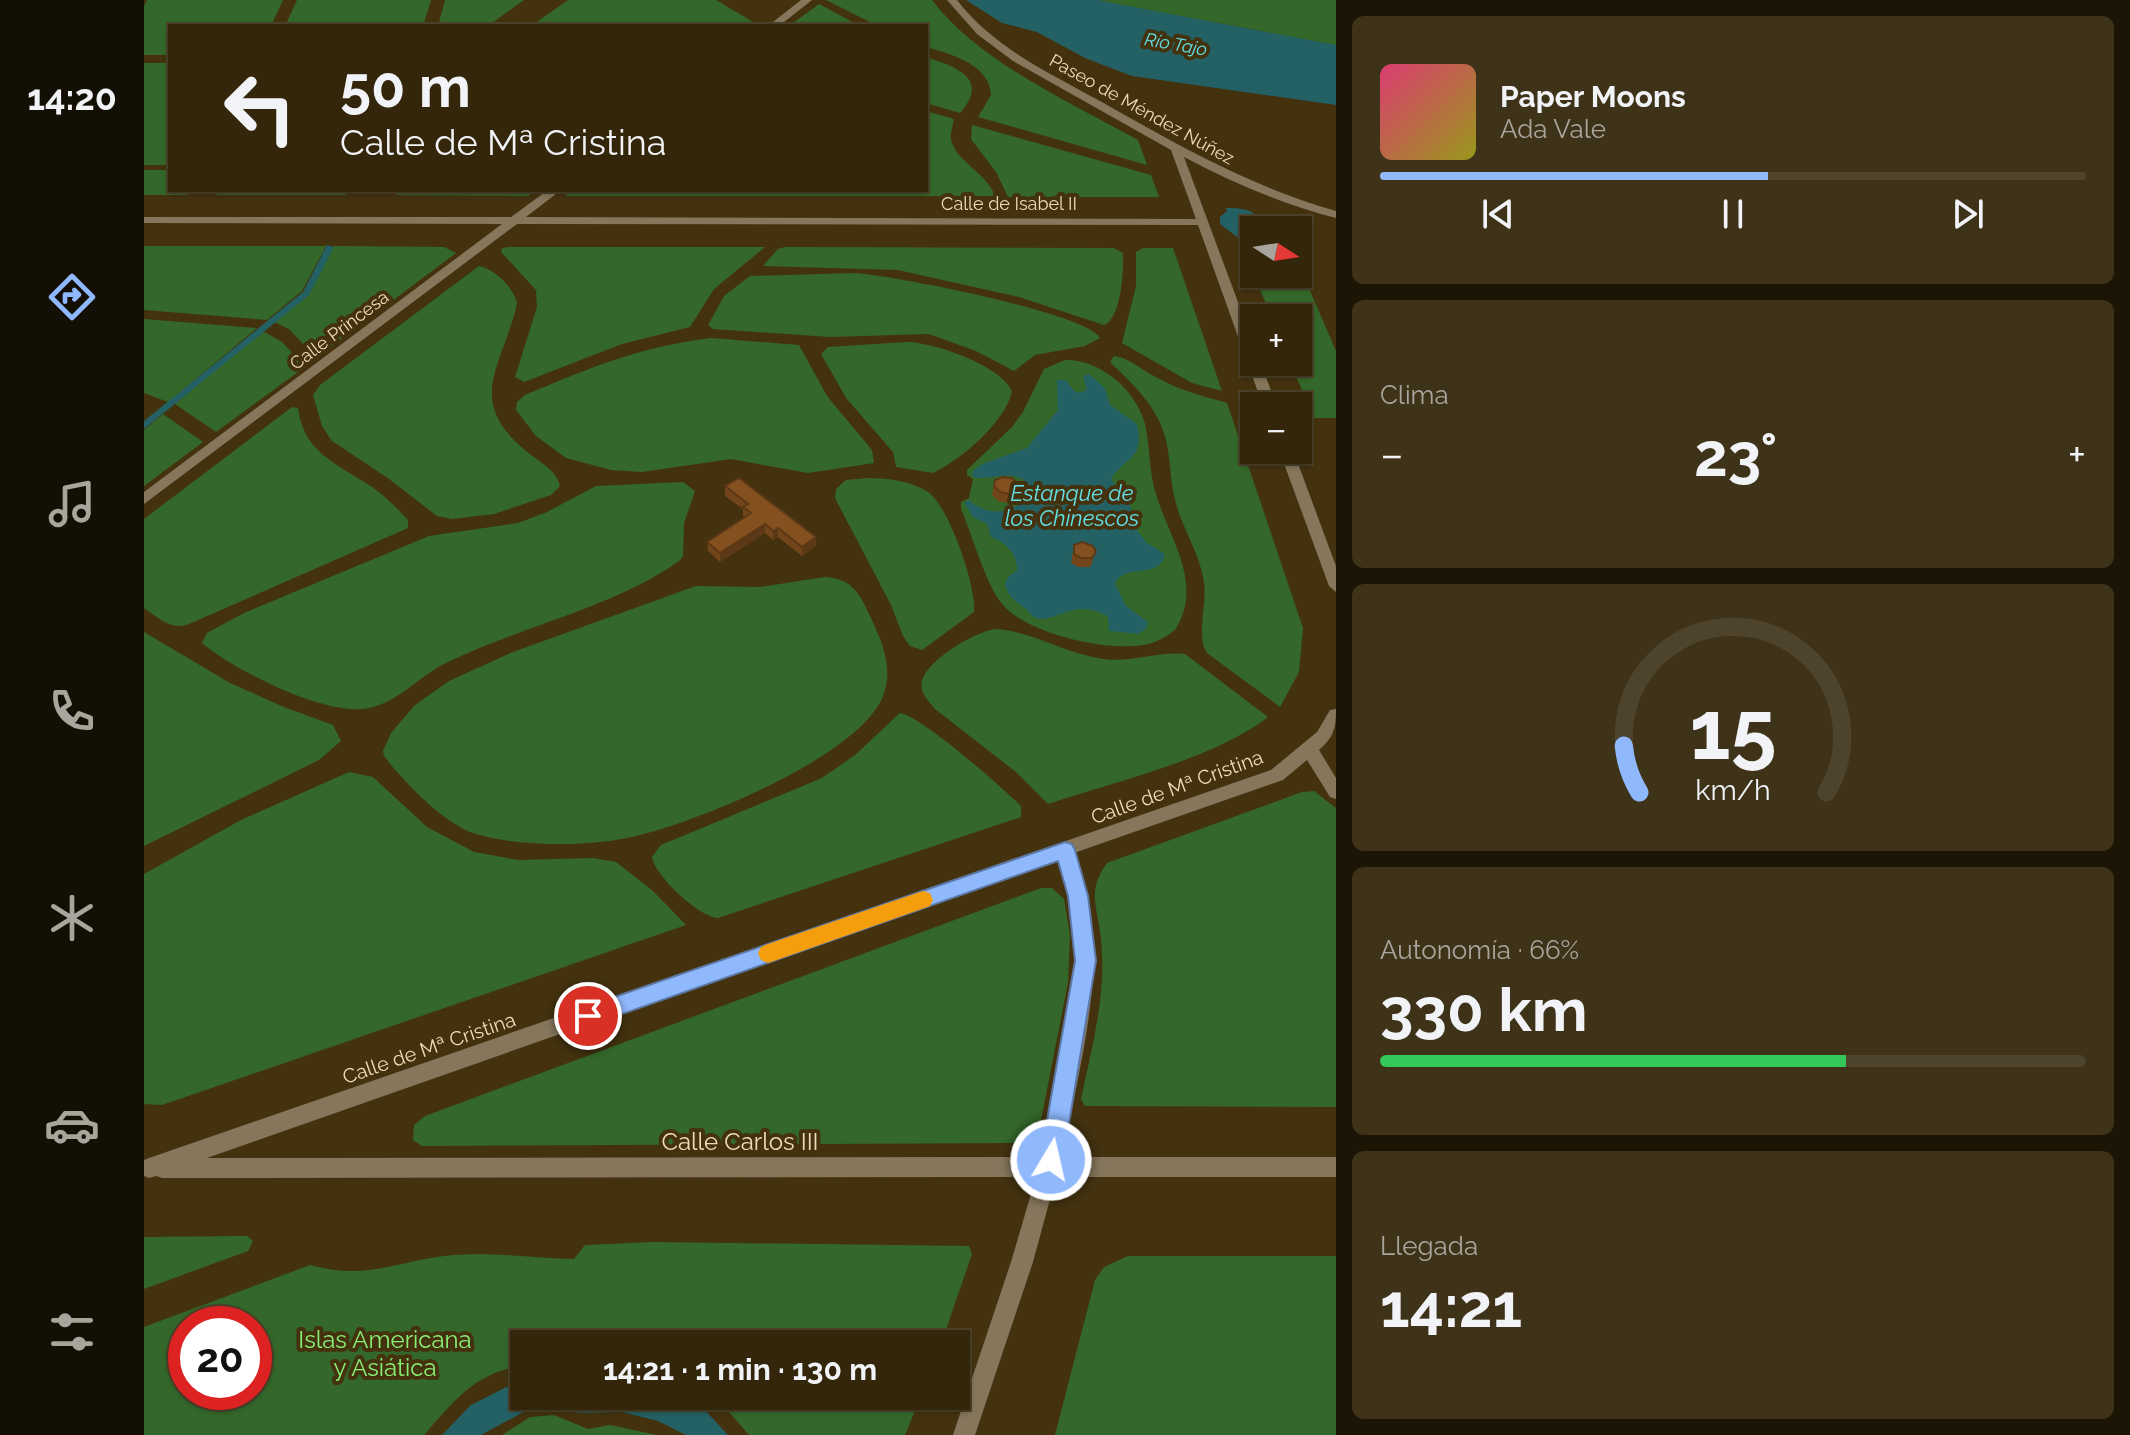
<!DOCTYPE html>
<html lang="es">
<head>
<meta charset="utf-8">
<style>
	body { margin:0; font-family:Raleway,sans-serif; background:#3e3219; color:#f1f3f6; height:100vh; display:flex; flex-direction:column; font-size:30px; white-space:nowrap }
	* { box-sizing:border-box; margin:0 }
	p { font-size:26px; color:#a9a59d }
	.icon { flex:none; width:44px; height:44px; fill:none; stroke:currentColor; stroke-width:2; stroke-linecap:round; stroke-linejoin:round }
	.map { position:relative; flex:1; overflow:hidden }
	.drawer { display:flex; flex-direction:column; gap:16px; padding:16px; background:#1c1506; width:794px }
	.drawer>* { flex:none }
	.top-card { position:absolute; left:24px; top:24px; width:760px; height:168px; border-radius:0px; box-shadow:0 2px 6px #0004,0 0 0 2px #4e432c; background:#33260b; color:#f1f3f6; overflow:hidden }
	.needle { width:52px; rotate:102deg }
	.controls { position:absolute; left:1096px; top:216px; display:grid; gap:16px }
	.controls a { display:grid; place-items:center; width:72px; height:72px; border-radius:0px; background:#33260b; box-shadow:0 2px 6px #0004,0 0 0 2px #4e432c; font-size:40px }
	.speed { position:absolute; left:24px; top:1306px; display:flex; gap:16px; font-size:40px; font-weight:700; text-align:center }
	.speed>* { display:grid; place-content:center; width:104px; height:104px; border-radius:50%; background:#33260b; box-shadow:0 2px 6px #0004,0 0 0 2px #4e432c; line-height:1 }
	.speed .limit { border:12px solid #d22; background:#fff; color:#111 }
	.pin { position:absolute; display:grid; place-items:center; width:68px; height:68px; color:#fff; margin:-34px; border:4px solid #fff; border-radius:50%; box-shadow:0 2px 8px #0007 }
	.me { position:absolute; width:88px; margin:-44px; rotate:9deg; stroke-linejoin:round; filter:drop-shadow(0 0 6px #0008) }
	.turn { display:flex; align-items:center; gap:28px; height:168px; padding:0 40px; font-size:36px }
	.turn .icon { width:104px; height:104px; stroke-width:2.5 }
	.turn b { display:block; font-size:56px; line-height:68px }
	.big { font-size:60px; font-weight:700; line-height:1.1 }
	.drawer .widget { flex:1; display:flex; flex-direction:column; justify-content:center; gap:12px; min-width:0; padding:0 28px; border-radius:12px; background:#3e3219 }
	.drawer .dial { align-items:center; gap:0 }
	.dial svg { height:208px; overflow:visible; fill:none; stroke:#4e432c; stroke-width:7; stroke-linecap:round; text-anchor:middle }
	.dial text { fill:#f1f3f6; stroke:none }
	.song { display:flex; align-items:center; gap:24px }
	.cover { width:96px; height:96px; border-radius:12px; background:linear-gradient(135deg,hsl(340 70% 55%),hsl(60 70% 35%)) }
	.played { height:8px; border-radius:4px; background:linear-gradient(90deg,#8fb8fd 55%,#4e432c 55%) }
	.keys { display:flex; justify-content:space-around; direction:ltr }
	.heat { display:flex; justify-content:space-between; align-items:center; font-size:44px; direction:ltr }
	.charge { height:12px; border-radius:6px; background:linear-gradient(90deg,#34c759 66%,#4e432c 0) }
	.trip { position:absolute; left:366px; top:1330px; width:460px; height:80px; border-radius:0px; background:#33260b; box-shadow:0 2px 6px #0004,0 0 0 2px #4e432c; font-weight:700; line-height:80px; text-align:center }
	main { display:flex; flex:1; min-height:0 }
	.menu { display:flex; flex-direction:column; width:144px; justify-content:space-around; align-items:center; background:#140f04; color:#a9a59d }
	.menu .icon { width:56px; height:56px }
	.menu .selected { color:#8fb8fd }
	.menu b { font-size:36px; color:#f1f3f6 }
	.map>svg:first-child { display:block }
</style>
</head>
<body>
<main>
<nav class="menu">
<b>14:20</b>
<svg class="icon selected" aria-label="directions" viewBox="0 0 24 24"><path d="M12 3l9 9-9 9-9-9zM9 14v-3h6M13 9l2 2-2 2"/></svg>
<svg class="icon" aria-label="music" viewBox="0 0 24 24"><path d="M9 18V5l10-2v13"/><circle cx="6" cy="18" r="3"/><circle cx="16" cy="16" r="3"/></svg>
<svg class="icon" aria-label="phone" viewBox="0 0 24 24"><path d="M5 4h4l2 5-3 2q2 4 5 5l2-3 5 2v4C11 20 4 13 5 4z"/></svg>
<svg class="icon" aria-label="climate" viewBox="0 0 24 24"><path d="M12 3v18M4 7l16 10M4 17L20 7"/></svg>
<svg class="icon" aria-label="car" viewBox="0 0 24 24"><path d="M5 17H2v-5l4-1 3-4h7l3 4 3 1v5h-3M9 17h6M6 11h13"/><circle cx="7" cy="17" r="2"/><circle cx="17" cy="17" r="2"/></svg>
<svg class="icon" aria-label="filters" viewBox="0 0 24 24"><path d="M4 7h16M4 17h16"/><circle cx="9" cy="7" r="2"/><circle cx="15" cy="17" r="2"/></svg>
</nav>
<div class="map">
<svg width="1192" height="1435" viewBox="0 0 1192 1435">
	<rect width="100%" height="100%" fill="#44320f"/>
	<g fill="#34682a" fill-rule="evenodd">
		<polygon points="3,0 139,0 127,26 26,26 26,55 0,55 0,6"/>
		<polygon points="153,0 287,0 279,26 141,26"/>
		<polygon points="301,0 380,0 344,26 294,26"/>
		<polygon points="424,0 572,0 614,25 387,26"/>
		<path d="M682,0H788C834,61 927,103 994,140L1003,165L834,117L847,95C846,64 806,54 782,47V26H734Z"/>
		<polygon points="952,0 1192,0 1192,45"/>
		<polygon points="675,4 716,26 645,26"/>
		<path d="M782,57C813,67 846,79 816,113L782,103Z"/>
		<rect x="0" y="63" width="26" height="102"/>
		<path d="M782,111L810,119C809,125 806,134 807,139C810,160 843,173 851,196H421L429,190H782Z"/>
		<polygon points="828,125 1007,175 1015,197 864,197 852,172 827,139"/>
		<polygon points="0,170 26,170 26,190 51,190 42,195 0,195"/>
		<polygon points="68,190 210,190 201,195 74,195 68,193"/>
		<polygon points="254,190 392,190 384,196 252,195"/>
		<polygon points="0,246 182,246 158,291 123,320 0,310"/>
		<polygon points="190,246 300,247 312,253 172,358 145,329 130,322 165,292"/>
		<polygon points="363,247 621,247 570,289 546,327 478,344 380,382 371,377 393,307 392,290 358,253 357,249"/>
		<path d="M641,247L970,248L979,253C980,270 977,319 960,325L875,297L754,270L619,266L634,249Z"/>
		<polygon points="999,248 1029,248 1078,391 1048,383 978,343 992,286 992,252"/>
		<polygon points="1099,249 1110,249 1110,274 1154,274 1154,263 1192,351 1192,418 1170,418 1146,362 1154,362 1154,318 1128,318"/>
		<path d="M335,266C352,270 369,287 373,303C360,365 319,399 382,451C395,462 412,469 416,486L407,495L350,514L308,519L293,516L245,479L188,441L178,426L169,395L176,385Z"/>
		<path d="M711,273C746,275 944,313 956,338L941,346L891,355L870,371L832,351L785,334L686,337L569,329L564,325L580,296L606,276Z"/>
		<polygon points="0,319 113,328 24,402 0,393"/>
		<polygon points="119,331 138,342 161,367 72,432 31,404"/>
		<path d="M567,338L655,345L683,396L728,450L730,463L664,473L587,459L498,472L467,470L422,458L392,436L372,410L373,402L381,395C448,367 495,347 567,338Z"/>
		<path d="M763,342C789,342 859,366 868,392C860,423 818,459 789,473L752,467L749,452L702,398L677,354L684,347Z"/>
		<path d="M970,356C985,357 997,370 1010,376C1032,389 1058,396 1083,403L1159,628L1155,672L1136,707L1063,653C1052,638 1063,604 1060,582C1056,555 1041,533 1033,507C1026,485 1027,462 1022,440C1014,407 989,384 966,362Z"/>
		<path d="M921,360C956,359 992,390 1001,424C1006,446 1005,469 1011,491C1024,537 1061,583 1031,630C1023,636 1014,642 1004,644C967,653 884,634 859,605C842,586 828,534 817,509V502L825,498L829,479L823,475V470L868,427L879,412L900,369Z"/>
		<path d="M148,407L154,408C159,450 190,463 222,483C238,493 251,506 264,520V528L45,624C27,631 15,618 0,608V519Z"/>
		<polygon points="19,414 59,442 0,486 0,430"/>
		<path d="M724,478C743,478 768,481 784,492C805,506 833,588 830,612L778,650L766,646L759,636L747,605L691,498L692,489L702,480Z"/>
		<path d="M539,482L551,491L540,523L539,556L535,561C471,607 375,627 302,663C273,677 252,706 218,709C175,713 90,670 58,643L63,633L100,613L285,536L374,523L403,512L452,486Z"/>
		<path d="M681,577C709,579 716,594 727,618C738,642 749,667 740,693C721,756 539,829 477,839C435,847 366,846 326,832C298,821 258,780 240,756L239,751L247,733L271,705L305,681L369,652L552,586L616,587Z"/>
		<path d="M851,629C888,631 922,654 960,659C987,663 1014,651 1041,654L1124,717C1070,759 970,782 904,804L872,772L791,709C784,701 775,692 778,681C784,659 831,632 851,629Z"/>
		<polygon points="0,632 86,683 140,707 189,725 197,741 175,760 0,846"/>
		<path d="M756,713C776,715 859,788 877,806V817L574,918C555,917 511,876 508,857L517,845L678,778L711,755Z"/>
		<polygon points="205,772 229,777 283,827 330,852 374,860 449,858 472,862 508,890 542,925 18,1105 0,1104 0,874 97,820"/>
		<path d="M1170,791L1192,808V1107L941,1106L937,1099C948,1047 963,993 957,939C954,907 942,892 963,863L1158,792Z"/>
		<polygon points="897,888 908,888 920,899 926,935 924,983 895,1130 890,1143 278,1146 269,1140 270,1125 281,1116"/>
		<polygon points="103,1236 109,1241 104,1251 0,1289 0,1237"/>
		<path d="M510,1242L825,1246L828,1254L797,1344H380V1365C330,1373 311,1400 280,1435H0V1327L166,1265C221,1280 248,1263 300,1256C340,1251 389,1258 430,1259L441,1245ZM42,1324H110V1392H42Z"/>
		<polygon points="984,1256 1192,1256 1192,1435 911,1435 951,1280 960,1267"/>
		<polygon points="571,1396 777,1396 761,1435 605,1435"/>
		<polygon points="410,1415 444,1429 466,1425 513,1435 358,1435 386,1417"/>
	</g>
	<g fill="#246165">
		<polygon points="822,0 953,0 1192,45 1192,105 988,76 941,58 893,32 858,23"/>
		<path d="M1082,208C1097,208 1108,209 1119,221L1120,229L1110,230V237H1093L1076,224V217L1083,211Z"/>
		<path d="M945,374L961,388L966,405L993,424C1001,460 982,456 967,479L985,502L994,532L1003,543L1021,554C1015,581 983,562 971,583L982,606L1004,622L1002,629L994,634L965,631L964,617C930,595 909,627 890,617C886,615 885,611 881,608C870,600 865,598 861,584L864,577L873,570C874,554 861,542 847,537L843,524L829,517L820,502L825,500C842,517 873,516 885,492L879,479C860,471 846,481 829,477L828,472L838,464L883,448L914,410L913,380H922L930,391L936,393L943,389L939,376Z"/>
		<polygon points="380,1378 380,1396 530,1396 558,1407 584,1435 542,1435 514,1421 478,1412 439,1413 387,1408 337,1435 298,1435 327,1405"/>
	</g>
	<g fill="none" stroke-linecap="round" stroke-linejoin="round">
		<polygon fill="#246165" fill-rule="evenodd" points="183,245 190,247 165,295 0,429 0,421 159,292"/>
		<g fill="#85765c" fill-rule="evenodd">
			<polygon points="657,0 668,0 635,26 624,26"/>
			<path d="M803,0H813C850,48 904,72 956,101C1032,144 1107,187 1192,211V218C1138,204 1089,183 1040,157L1110,345V362H1116L1133,406H1119L1054,225L373,224L0,504V492L358,224L0,223V217H367L404,190H417L382,217L1052,219L1027,150L869,61L833,34Z"/>
			<polygon points="1135,450 1149,450 1192,566 1192,592 1185,586"/>
			<path d="M1192,709C1192,728 1190,737 1175,750L1192,778V799L1186,797L1163,760L1139,780L930,853C938,881 947,909 949,937C953,1009 931,1087 918,1157H1192V1177H912L889,1262L831,1435H809L867,1262L892,1177L18,1178L12,1176L5,1178L0,1176V1160L5,1158L1127,770L1173,732L1186,710ZM915,859C922,884 930,910 931,937C935,1007 911,1088 897,1157L63,1158Z"/>
		</g>
	</g>
	<g fill="#72451b">
		<polygon points="851,480 871,500 863,503 854,501 848,495"/>
		<polygon points="581,486 672,537 672,546 658,556 634,537 629,540 621,533 576,562 564,551 563,542 601,517 599,516 599,509 581,496"/>
		<polygon points="930,545 949,546 949,560 946,567 934,567 927,563"/>
	</g>
	<g fill="#5c3816">
		<polygon points="873,490 871,500 863,503 865,494"/>
		<polygon points="621,524 621,533 576,562 576,553"/>
		<polygon points="634,528 634,537 629,540 629,531"/>
		<polygon points="672,537 672,546 658,556 658,547"/>
	</g>
	<g fill="#84501f" stroke="#5c3816" stroke-width="2">
		<polygon points="859,477 868,478 874,484 873,490 865,494 856,492 850,486 851,480"/>
		<polygon points="595,478 672,537 658,547 634,528 629,531 621,524 576,553 563,542 607,513 599,507 604,504 581,486"/>
		<polygon points="938,542 949,546 952,552 948,558 937,558 930,554 930,545"/>
	</g>
	<polygon fill="#8fb8fd" stroke="#5d78a4" stroke-width="2" points="921,842 928,844 931,850 944,896 952,961 919,1160 915,1168 907,1171 899,1168 896,1160 931,961 924,896 914,861 444,1026 437,1023 434,1016 437,1009 444,1006"/>
	<polygon fill="#f59e0b" points="779,891 786,893 789,900 786,906 624,963 617,960 614,953 617,947 624,944"/>
	<g text-anchor="middle" dominant-baseline="central" stroke-width="8" stroke-linejoin="round" paint-order="stroke">
		<g font-size="18" font-style="italic" fill="#62e0e8" stroke="#44320f">
			<text transform="translate(1032 44) rotate(10)">Río Tajo</text>
		</g>
		<g font-size="18" fill="#eddaba" stroke="#44320f">
			<text transform="translate(998 109) rotate(29)">Paseo de Méndez Núñez</text>
			<text x="865" y="203">Calle de Isabel II</text>
			<text transform="translate(195 330) rotate(-37)">Calle Princesa</text>
		</g>
		<g font-size="20" fill="#eddaba" stroke="#44320f">
			<text transform="translate(1033 787) rotate(-20)">Calle de Mª Cristina</text>
			<text transform="translate(285 1048) rotate(-19)">Calle de Mª Cristina</text>
		</g>
		<g font-size="22" font-style="italic" fill="#62e0e8" stroke="#44320f">
			<text x="928" y="493">Estanque de<tspan x="928" dy="25">los Chinescos</tspan></text>
		</g>
		<g font-size="24" fill="#eddaba" stroke="#44320f">
			<text x="596" y="1141">Calle Carlos III</text>
		</g>
		<g font-size="24" fill="#88ef75" stroke="#44320f">
			<text x="241" y="1339">Islas Americana<tspan x="241" dy="28">y Asiática</tspan></text>
		</g>
	</g>
</svg>
<div class="controls">
<a><svg class="needle" viewBox="-14 -14 28 28"><path d="M0-13l5 13h-10z" fill="#e53935"/><path d="M0 13l5-13h-10z" fill="#a9a59d"/></svg></a>
<a>+</a>
<a>−</a>
</div>
<div class="speed"><div class="limit">20</div></div>
<div class="pin" style="left:444px;top:1016px;background:#d93025"><svg class="icon" aria-label="arrive" viewBox="0 0 24 24"><path d="M6 21V4h12l-3 4 3 4H6"/></svg></div>
<svg class="me" style="left:907px;top:1160px" viewBox="-20 -20 40 40"><circle r="17" fill="#8fb8fd" stroke="#fff" stroke-width="3"/><path d="M0-11L8 9 0 5-8 9z" fill="#fff"/></svg>
<div class="trip">14:21 · 1 min · 130 m</div>
<div class="top-card">
<div class="turn"><svg class="icon" aria-label="left" viewBox="0 0 24 24"><path d="M17 20v-9H6M10 6l-5 5 5 5"/></svg><div><b>50 m</b>Calle de Mª Cristina</div></div>
</div>
</div>
<section class="drawer">
<div class="widget">
<div class="song"><i class="cover"></i><div><b>Paper Moons</b><p>Ada Vale</p></div></div>
<div class="played"></div>
<div class="keys"><svg class="icon" aria-label="previous" viewBox="0 0 24 24"><path d="M18 5L8 12l10 7zM5 5v14"/></svg><svg class="icon" aria-label="pause" viewBox="0 0 24 24"><path d="M8 5v14M16 5v14"/></svg><svg class="icon" aria-label="next" viewBox="0 0 24 24"><path d="M6 5l10 7-10 7zM19 5v14"/></svg></div>
</div>
<div class="widget"><p>Clima</p>
<div class="heat"><a>−</a><b class="big">23°</b><a>+</a></div>
</div>
<div class="widget dial"><svg viewBox="0 0 100 80">
<path d="M14 69A42 42 0 1 1 86 69"/>
<path d="M14 69A42 42 0 0 1 8 51" stroke="#8fb8fd"/>
<text x="50" y="56" font-size="32" font-weight="700">15</text>
<text x="50" y="72" font-size="11">km/h</text>
</svg></div>
<div class="widget"><p>Autonomía · 66%</p><b class="big">330 km</b><div class="charge"></div></div>
<div class="widget"><p>Llegada</p><b class="big">14:21</b></div>
</section>
</main>
</body>
</html>
